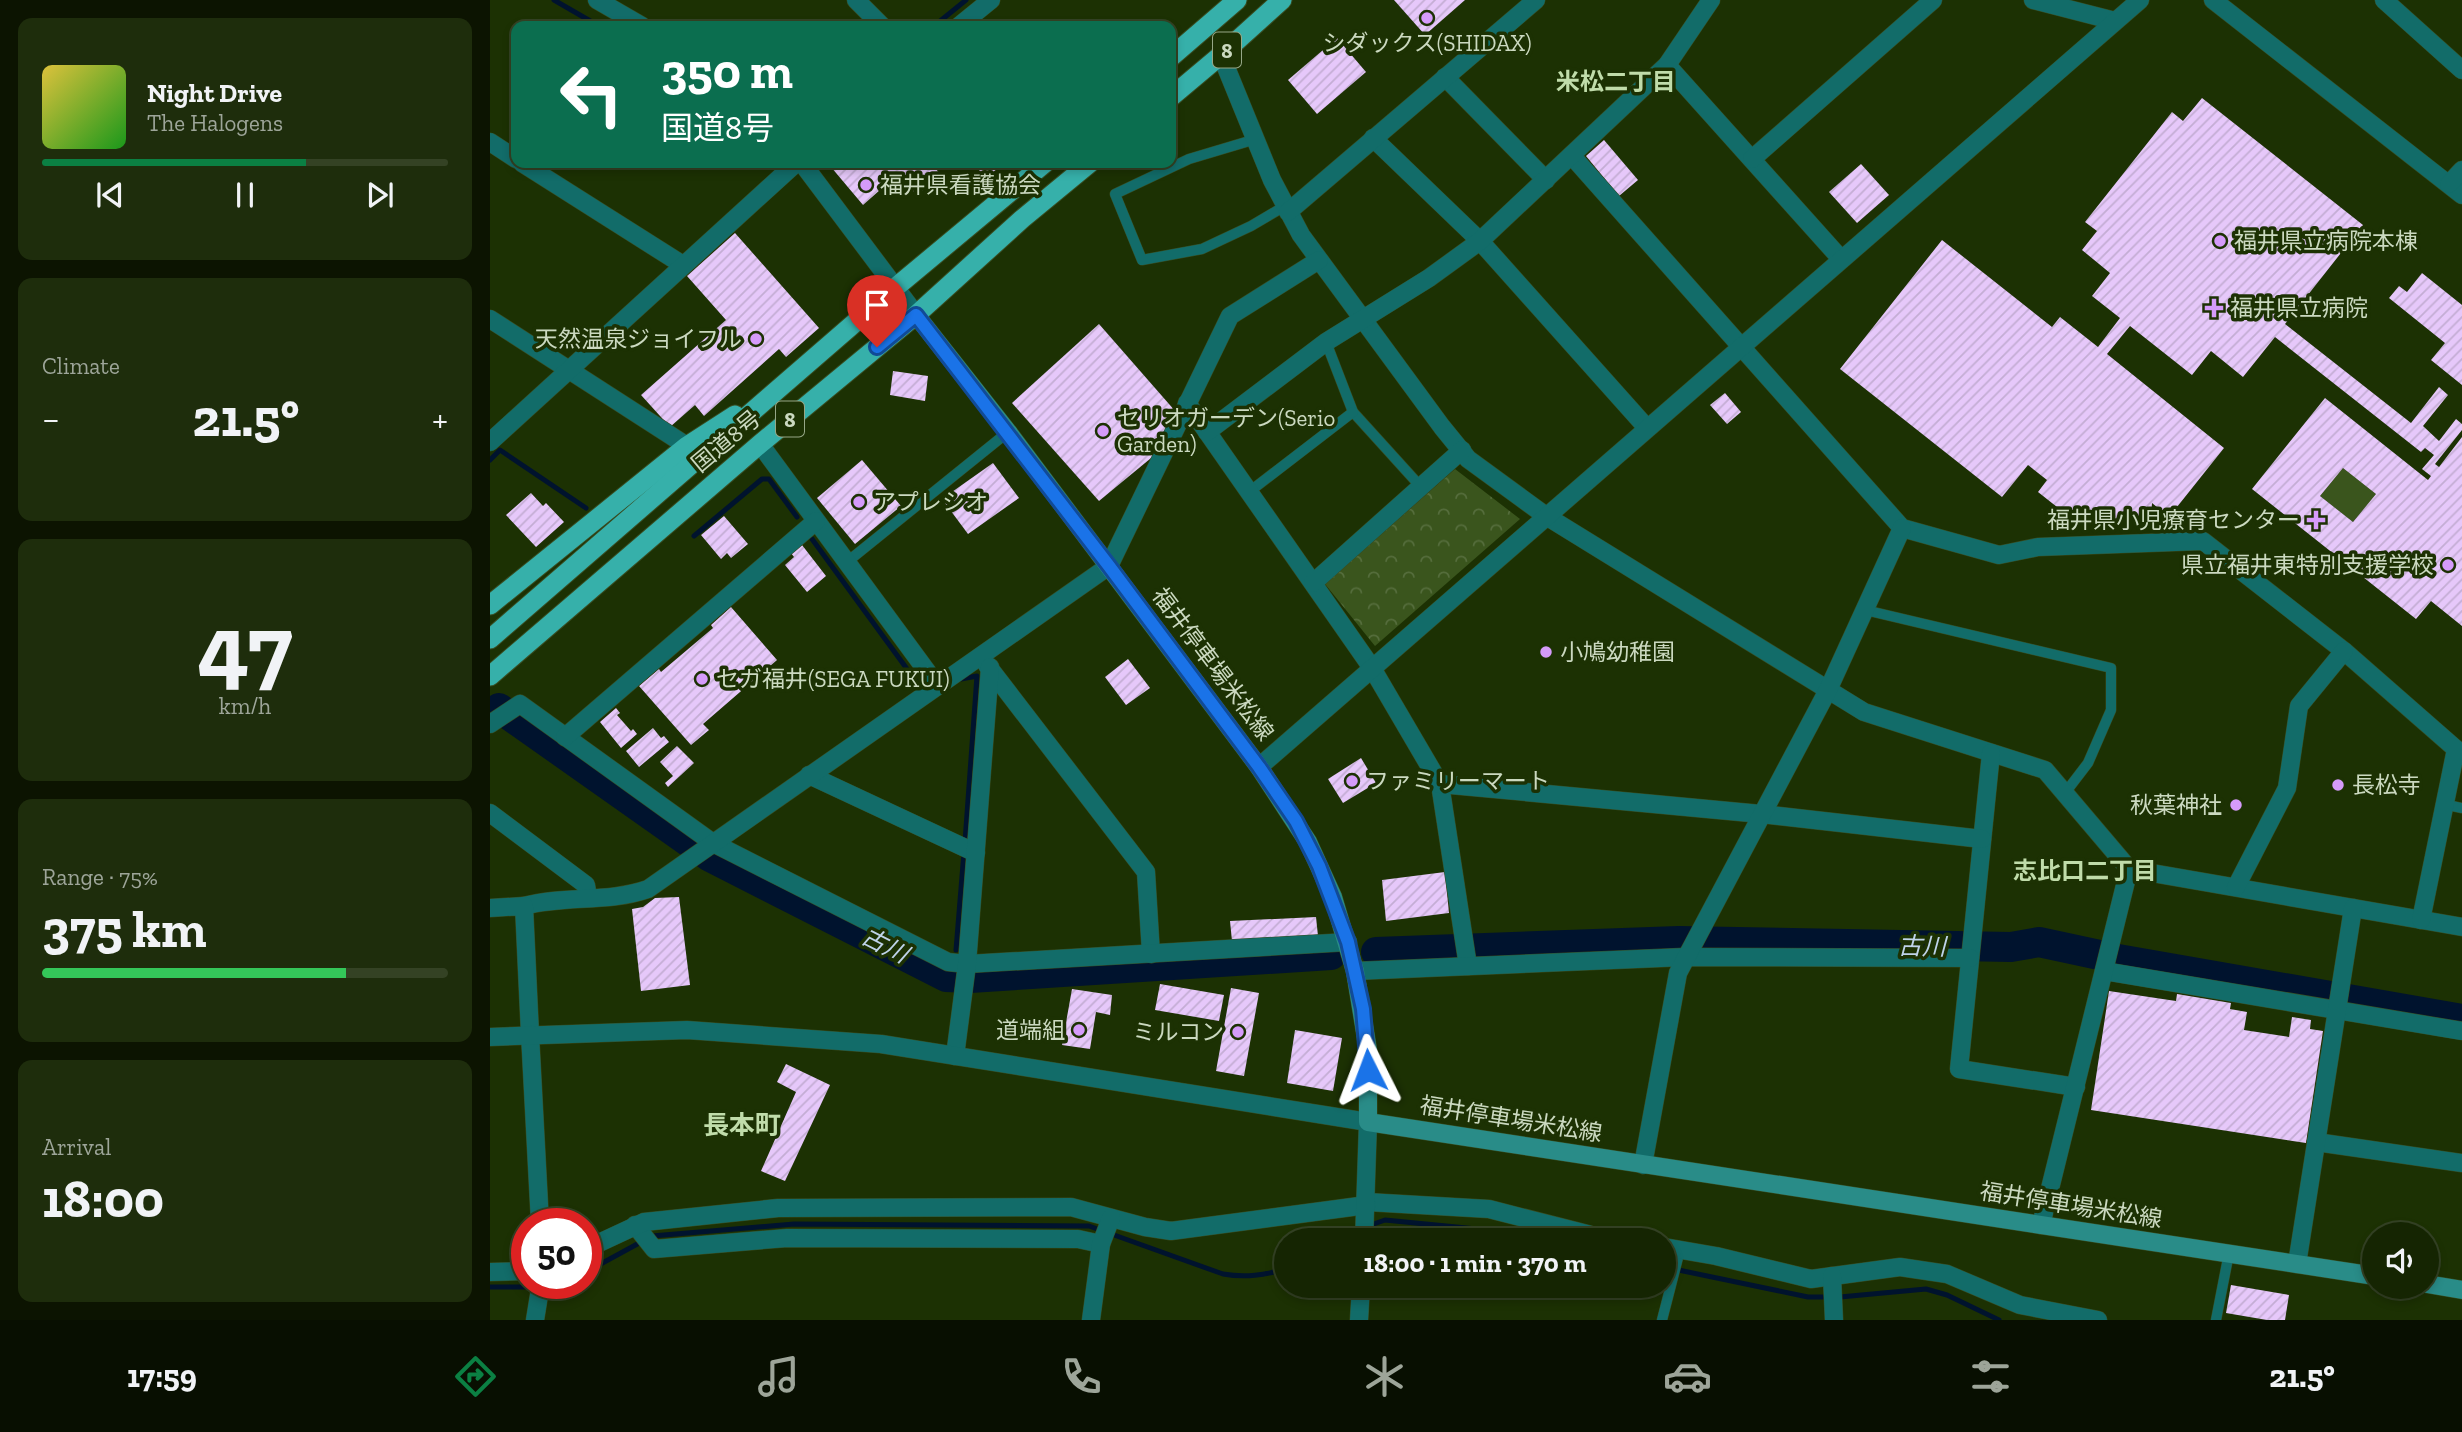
<!DOCTYPE html>
<html lang="en">
<head>
<meta charset="utf-8">
<style>
	body { margin:0; font-family:"Zilla Slab","Noto Sans JP",serif; background:#1e2d0c; color:#f1f3f6; height:100vh; display:flex; flex-direction:column; font-size:26px; white-space:nowrap }
	* { box-sizing:border-box; margin:0 }
	p { font-size:23px; color:#9da599 }
	.icon { flex:none; width:38px; height:38px; fill:none; stroke:currentColor; stroke-width:2; stroke-linecap:round; stroke-linejoin:round }
	.map { position:relative; flex:1; overflow:hidden }
	.side { display:flex; flex-direction:column; gap:18px; padding:18px; background:#0c1401; width:490px }
	.side>* { flex:none }
	.top-card { position:absolute; left:21px; top:21px; width:665px; height:147px; border-radius:14px; box-shadow:0 4px 10px #0003,0 0 0 2px #344224; background:#0b6e4f; color:#fff; overflow:hidden }
	.buttons { position:absolute; left:1872px; top:1222px; display:grid; gap:14px }
	.buttons a { display:grid; place-items:center; width:77px; height:77px; border-radius:50%; background:#152502; box-shadow:0 4px 10px #0003,0 0 0 2px #344224; font-size:35px }
	.speed { position:absolute; left:21px; top:1208px; display:flex; gap:14px; font-size:35px; font-weight:700; text-align:center }
	.speed>* { display:grid; place-content:center; width:91px; height:91px; border-radius:50%; background:#152502; box-shadow:0 4px 10px #0003,0 0 0 2px #344224; line-height:1 }
	.speed .limit { border:10px solid #d22; background:#fff; color:#111 }
	.pin { position:absolute; display:grid; place-items:center; width:60px; height:60px; color:#fff; margin:-72px -30px; border-radius:50% 50% 50% 0; rotate:-45deg; box-shadow:0 0 7px #0007 }
	.pin .icon { rotate:45deg }
	.me { position:absolute; width:77px; margin:-38px; rotate:357deg; stroke-linejoin:round; filter:drop-shadow(0 0 5px #0008) }
	.turn { display:flex; align-items:center; gap:24px; height:147px; padding:0 35px; font-size:32px }
	.turn .icon { width:91px; height:91px; stroke-width:2.5 }
	.turn b { display:block; font-size:49px; line-height:60px }
	.big { font-size:52px; font-weight:800; line-height:1.1 }
	.side .card { flex:1; display:flex; flex-direction:column; justify-content:center; gap:10px; min-width:0; padding:0 24px; border-radius:14px; background:#1e2d0c }
	.side .dial { align-items:center; gap:0 }
	.dial b { font-size:91px; line-height:1 }
	.song { display:flex; align-items:center; gap:21px }
	.cover { width:84px; height:84px; border-radius:10px; background:linear-gradient(135deg,hsl(50 70% 55%),hsl(120 70% 35%)) }
	.played { height:7px; border-radius:4px; background:linear-gradient(90deg,#0b8043 65%,#344224 65%) }
	.keys { display:flex; justify-content:space-around; direction:ltr }
	.heat { display:flex; justify-content:space-between; align-items:center; font-size:38px; direction:ltr }
	.charge { height:10px; border-radius:5px; background:linear-gradient(90deg,#34c759 75%,#344224 0) }
	.trip { position:absolute; left:784px; top:1228px; width:402px; height:70px; border-radius:35px; background:#152502; box-shadow:0 4px 10px #0003,0 0 0 2px #344224; font-weight:800; line-height:70px; text-align:center }
	.tabs { display:flex; height:112px; justify-content:space-around; align-items:center; background:#080f01; color:#9da599 }
	.tabs .icon { width:49px; height:49px }
	.tabs .selected { color:#0b8043 }
	.tabs b { font-size:32px; color:#f1f3f6 }
	main { display:flex; flex:1; min-height:0 }
	.map>svg:first-child { display:block }
</style>
</head>
<body>
<main>
<section class="side">
<div class="card">
<div class="song"><i class="cover"></i><div><b>Night Drive</b><p>The Halogens</p></div></div>
<div class="played"></div>
<div class="keys"><svg class="icon" aria-label="previous" viewBox="0 0 24 24"><path d="M18 5L8 12l10 7zM5 5v14"/></svg><svg class="icon" aria-label="pause" viewBox="0 0 24 24"><path d="M8 5v14M16 5v14"/></svg><svg class="icon" aria-label="next" viewBox="0 0 24 24"><path d="M6 5l10 7-10 7zM19 5v14"/></svg></div>
</div>
<div class="card"><p>Climate</p>
<div class="heat"><a>−</a><b class="big">21.5°</b><a>+</a></div>
</div>
<div class="card dial"><b>47</b><p>km/h</p></div>
<div class="card"><p>Range · 75%</p><b class="big">375 km</b><div class="charge"></div></div>
<div class="card"><p>Arrival</p><b class="big">18:00</b></div>
</section>
<div class="map">
<svg width="1972" height="1320" viewBox="0 0 1972 1320">
	<defs>
		<pattern id="park-crowns" width="20" height="18" patternUnits="userSpaceOnUse" patternTransform="scale(1.75)"><rect width="20" height="18" fill="#3a551d"/><path d="M2 6a3 3 0 1 1 6 0M12 15a3 3 0 1 1 6 0" fill="none" stroke="#556d3c"/></pattern>
		<pattern id="building-hatch" width="6" height="6" patternUnits="userSpaceOnUse" patternTransform="scale(1.75)"><rect width="6" height="6" fill="#e6c8fa"/><path d="M-1 1l2-2M0 6l6-6M5 7l2-2" fill="none" stroke="#c4add4"/></pattern>
	</defs>
	<rect width="100%" height="100%" fill="#1c3103"/>
	<polygon fill="url(#park-crowns)" points="965,469 1030,519 885,646 835,584"/>
	<polygon fill="#3a551d" points="1853,468 1886,494 1863,522 1830,496"/>
	<g fill="none" stroke-linecap="round" stroke-linejoin="round">
		<g stroke="#00132e" stroke-width="5">
			<polyline points="64,0 109,26"/>
			<polyline points="444,26 476,0"/>
			<polyline points="0,460 10,450 96,508"/>
			<polyline points="204,536 272,479 279,479 307,517"/>
			<polyline points="322,539 428,684"/>
			<polyline points="471,679 487,676 475,842"/>
			<polyline points="466,950 474,852"/>
			<polyline points="878,1226 895,1220 1007,1231 1052,1241"/>
			<polyline points="843,1241 869,1229"/>
			<polyline points="1174,1267 1318,1297 1350,1297 1436,1289 1457,1295 1509,1320"/>
			<path d="M96,1272L162,1236L304,1224L599,1226L733,1274C756,1278 774,1275 796,1269"/>
			<polyline points="0,1287 69,1287 76,1283"/>
		</g>
		<g stroke="#00132e" stroke-width="30">
			<polyline points="9,708 220,857 456,977 480,978 841,955"/>
			<polyline points="886,952 1189,941 1521,947 1549,942 1628,959 1972,1019"/>
		</g>
	</g>
	<g fill="url(#building-hatch)" fill-rule="evenodd">
		<polygon points="904,0 975,0 935,35"/>
		<polygon points="847,38 876,72 827,114 798,80"/>
		<path d="M1712,98L1873,225L1795,324L1921,423L1949,387L1958,395L1933,426L1949,441L1966,419L1972,424V430L1945,464L1949,467L1972,437V626L1941,601L1926,619L1762,489L1835,398L1938,480L1941,476L1932,469L1944,455L1935,448L1931,452L1785,337L1753,377L1721,351L1702,375L1640,326L1617,354L1734,448L1679,517L1662,503L1661,518L1586,522L1548,492L1557,480L1538,465L1512,497L1350,369L1452,240L1562,327L1570,317L1608,347L1630,318L1602,296L1620,273L1592,250L1607,231L1595,222L1682,112L1693,121ZM1853,468L1886,494L1863,522L1830,496Z"/>
		<polygon points="1114,140 1148,180 1129,196 1096,156"/>
		<polygon points="346,163 441,163 451,175 427,195 408,174 373,205 341,167"/>
		<polygon points="483,163 514,163 496,178"/>
		<polygon points="1371,164 1399,195 1367,223 1339,192"/>
		<polygon points="245,233 329,328 296,357 289,349 214,416 205,405 180,427 151,395 236,320 197,276"/>
		<polygon points="1932,273 1972,305 1972,385 1941,360 1955,343 1899,298 1909,286 1917,292"/>
		<polygon points="609,324 686,412 672,449 609,501 522,403"/>
		<polygon points="403,371 438,376 435,401 400,395"/>
		<polygon points="1235,393 1251,412 1237,424 1220,405"/>
		<polygon points="372,460 411,506 365,544 327,498"/>
		<polygon points="503,463 529,498 478,534 452,499"/>
		<polygon points="41,493 53,506 56,503 74,522 46,547 16,515"/>
		<polygon points="234,516 258,544 241,558 237,553 231,559 211,535"/>
		<polygon points="312,545 336,576 317,592 295,565 304,557 301,553"/>
		<polygon points="241,607 287,660 213,724 219,730 201,745 149,686 169,669 171,672 223,628 221,625"/>
		<polygon points="638,659 660,688 636,705 615,677"/>
		<polygon points="126,708 130,713 127,715 141,731 143,729 147,734 131,748 110,722"/>
		<polygon points="163,728 171,738 174,736 179,742 149,767 136,751"/>
		<polygon points="187,746 204,763 178,787 175,783 183,776 170,762"/>
		<polygon points="871,758 886,783 853,803 838,779"/>
		<polygon points="955,872 959,913 896,921 892,880"/>
		<polygon points="189,897 200,985 151,991 142,909 153,907 165,898"/>
		<polygon points="826,917 828,936 742,941 740,921"/>
		<polygon points="670,984 734,995 729,1021 665,1010"/>
		<polygon points="741,988 769,993 754,1076 726,1071"/>
		<polygon points="582,989 622,995 620,1015 606,1012 600,1049 572,1045"/>
		<polygon points="1619,991 1686,1001 1687,994 1741,1003 1740,1009 1757,1012 1754,1030 1799,1037 1802,1017 1821,1020 1820,1029 1833,1031 1816,1143 1601,1110"/>
		<polygon points="805,1030 852,1038 843,1091 797,1083"/>
		<polygon points="296,1064 340,1085 295,1181 271,1171 306,1092 287,1082"/>
		<polygon points="1741,1285 1799,1295 1795,1320 1777,1320 1736,1313"/>
	</g>
	<g fill="none" stroke-linecap="round" stroke-linejoin="round">
		<defs>
			<g id="service">
				<polyline points="766,139 699,159 625,194 652,260 712,249 761,226 795,206"/>
				<polyline points="836,342 863,412 931,487"/>
				<polyline points="759,492 863,412"/>
				<polyline points="357,562 518,432"/>
				<polyline points="1375,610 1621,668 1621,710 1598,763 1575,793"/>
				<polyline points="1953,804 1972,808"/>
				<polyline points="1172,1320 1190,1250"/>
				<polyline points="1726,1320 1739,1253"/>
			</g>
			<g id="minor">
				<polyline points="366,0 392,26"/>
				<polyline points="1723,0 1972,195"/>
				<polyline points="1894,0 1972,70"/>
				<polyline points="469,26 501,0"/>
				<polyline points="731,55 782,180 811,235 952,427 978,459 1056,516 1374,712 1555,770 1639,869 1972,927"/>
				<polyline points="1177,65 1351,259"/>
				<polyline points="955,77 1056,180"/>
				<polyline points="883,138 990,241 1157,428"/>
				<polyline points="0,142 26,159"/>
				<polyline points="1082,156 1412,528 1509,555 1548,547 1713,541 1854,651 1966,749 1931,920"/>
				<polyline points="1262,159 1443,0"/>
				<polyline points="32,163 193,265"/>
				<polyline points="1959,184 1972,170"/>
				<polyline points="798,212 1046,0"/>
				<polyline points="0,319 197,446"/>
				<polyline points="697,403 882,668 950,784 978,966"/>
				<polyline points="717,432 836,342 939,278 990,241 1177,65 1221,0"/>
				<polyline points="0,442 306,163"/>
				<polyline points="270,444 447,685"/>
				<polyline points="823,583 972,450"/>
				<polyline points="497,665 656,872 661,954"/>
				<polyline points="0,724 30,704 223,843 458,962 477,964 858,942"/>
				<polyline points="75,737 326,521"/>
				<polyline points="1501,753 1469,1069 1586,1087"/>
				<polyline points="319,775 486,853"/>
				<polyline points="950,784 1271,814 1492,839"/>
				<polyline points="0,813 96,885 98,898"/>
				<polyline points="1746,887 1797,788 1809,706 1854,651"/>
				<path d="M34,906C75,895 118,903 158,889L619,566L740,316L829,260"/>
				<polyline points="0,908 34,906 40,1034"/>
				<polyline points="865,971 1195,957 1480,958"/>
				<polyline points="1614,971 1972,1031"/>
				<polyline points="465,1056 477,964 500,667"/>
				<polyline points="1826,1142 1972,1163"/>
				<polyline points="1153,1165 1188,973 1338,690 1412,528"/>
				<polyline points="877,1202 999,1209 1101,1235 1136,1241"/>
				<polyline points="145,1225 164,1249 297,1238 588,1239 611,1244"/>
				<polyline points="1551,1225 1639,869"/>
				<polyline points="1174,1247 1226,1256 1321,1279 1410,1267 1457,1274 1530,1305 1608,1320"/>
				<polyline points="96,1249 154,1222 288,1208 581,1207 655,1227 681,1231 877,1205"/>
				<polyline points="1807,1264 1863,908"/>
				<polyline points="0,1272 37,1271"/>
				<polyline points="1342,1276 1344,1320"/>
				<polyline points="601,1320 611,1244 621,1218"/>
			</g>
			<g id="tertiary">
				<polyline points="107,0 152,26"/>
				<polyline points="1543,0 1625,21"/>
				<polyline points="312,163 426,315"/>
				<polyline points="769,767 1650,0"/>
				<polyline points="40,1034 50,1223"/>
				<polyline points="0,1037 197,1030 391,1044 878,1122 874,1241"/>
				<polyline points="45,1320 51,1283"/>
				<polyline points="869,1320 871,1286"/>
			</g>
			<g id="secondary">
				<polyline points="426,315 518,432 769,767 818,842 843,897 865,971 878,1050 878,1122 1885,1276"/>
				<polyline points="1937,1284 1972,1290"/>
			</g>
			<g id="trunk">
				<polyline points="681,57 747,0"/>
				<polyline points="681,97 731,55 792,0"/>
				<polyline points="0,605 197,446 245,415"/>
				<polyline points="0,639 406,287 555,163"/>
				<polyline points="0,676 270,444 426,315 532,219 600,163"/>
			</g>
		</defs>
		<use href="#service" stroke="#384c21" stroke-width="11"/>
		<use href="#minor" stroke="#384c21" stroke-width="19"/>
		<use href="#tertiary" stroke="#384c21" stroke-width="19"/>
		<use href="#secondary" stroke="#384c21" stroke-width="19"/>
		<use href="#trunk" stroke="#384c21" stroke-width="21"/>
		<use href="#service" stroke="#126c69" stroke-width="10"/>
		<use href="#minor" stroke="#126c69" stroke-width="18"/>
		<use href="#tertiary" stroke="#126c69" stroke-width="18"/>
		<use href="#secondary" stroke="#298c88" stroke-width="18"/>
		<use href="#trunk" stroke="#36b0aa" stroke-width="19"/>
	</g>
	<g fill="none" stroke-linecap="round" stroke-linejoin="round">
		<defs>
			<polyline id="route" points="387,347 426,315 619,566 769,767 806,821 829,866 858,942 873,1009 878,1070"/>
		</defs>
		<use href="#route" stroke="#114b97" stroke-width="18"/>
		<use href="#route" stroke="#1a73e8" stroke-width="12"/>
	</g>
	<g fill="#d59bfa" stroke="#1c3103" stroke-width="2.5">
		<circle cx="937" cy="18" r="7"/>
		<circle cx="376" cy="185" r="7"/>
		<circle cx="1730" cy="241" r="7"/>
		<path d="M1720.5 297.5h7v7h7v7h-7v7h-7v-7h-7v-7h7z"/>
		<circle cx="266" cy="339" r="7"/>
		<circle cx="613" cy="431" r="7"/>
		<circle cx="369" cy="502" r="7"/>
		<path d="M1822.5 509.5h7v7h7v7h-7v7h-7v-7h-7v-7h7z"/>
		<circle cx="1958" cy="565" r="7"/>
		<circle cx="1056" cy="652" r="7"/>
		<circle cx="212" cy="679" r="7"/>
		<circle cx="862" cy="781" r="7"/>
		<circle cx="1848" cy="785" r="7"/>
		<circle cx="1746" cy="805" r="7"/>
		<circle cx="589" cy="1030" r="7"/>
		<circle cx="748" cy="1032" r="7"/>
	</g>
	<g text-anchor="middle" dominant-baseline="central" stroke-width="7" stroke-linejoin="round" paint-order="stroke">
		<g fill="#1c3103" stroke="#96a787" stroke-width="2">
			<rect x="723" y="32.5" width="28" height="35" rx="5"/>
			<rect x="286" y="401.5" width="28" height="35" rx="5"/>
		</g>
		<g font-size="21" font-weight="bold" fill="#cbd9c0">
			<text x="737" y="50">8</text>
			<text x="300" y="419">8</text>
		</g>
		<g font-size="23" fill="#cbd9c0" stroke="#1c3103" text-anchor="start">
			<text x="937" y="43" text-anchor="middle">シダックス(SHIDAX)</text>
			<text x="390" y="185">福井県看護協会</text>
			<text x="1744" y="241">福井県立病院本棟</text>
			<text x="1740" y="308">福井県立病院</text>
			<text x="252" y="339" text-anchor="end">天然温泉ジョイフル</text>
			<text x="627" y="418">セリオガーデン(Serio<tspan x="627" dy="26">Garden)</tspan></text>
			<text x="383" y="502">アプレシオ</text>
			<text x="1810" y="520" text-anchor="end">福井県小児療育センター</text>
			<text x="1944" y="565" text-anchor="end">県立福井東特別支援学校</text>
			<text x="1070" y="652">小鳩幼稚園</text>
			<text x="226" y="679">セガ福井(SEGA FUKUI)</text>
			<text x="876" y="781">ファミリーマート</text>
			<text x="1862" y="785">長松寺</text>
			<text x="1732" y="805" text-anchor="end">秋葉神社</text>
			<text x="575" y="1030" text-anchor="end">道端組</text>
			<text x="734" y="1032" text-anchor="end">ミルコン</text>
		</g>
		<g font-size="23" fill="#cbd9c0" stroke="#1c3103">
			<text transform="translate(236 441) rotate(-40)">国道8号</text>
			<text transform="translate(723 664) rotate(53)">福井停車場米松線</text>
			<text transform="translate(1021 1119) rotate(9)">福井停車場米松線</text>
			<text transform="translate(1581 1205) rotate(9)">福井停車場米松線</text>
		</g>
		<g font-size="24" font-weight="bold" fill="#c0dcaa" stroke="#1c3103">
			<text x="1126" y="81">米松二丁目</text>
			<text x="1595" y="870">志比口二丁目</text>
		</g>
		<g font-size="24" font-style="italic" fill="#bfd3e9" stroke="#1c3103">
			<text transform="translate(395 945) rotate(27)">古川</text>
			<text transform="translate(1432 946) rotate(1)">古川</text>
		</g>
		<g font-size="26" font-weight="bold" fill="#c0dcaa" stroke="#1c3103">
			<text x="252" y="1125">長本町</text>
		</g>
	</g>
</svg>
<div class="buttons">
<a><svg class="icon" aria-label="sound" viewBox="0 0 24 24"><path d="M4 9h4l5-4v14l-5-4H4zM17 9q2 3 0 6"/></svg></a>
</div>
<div class="speed"><div class="limit">50</div></div>
<div class="pin" style="left:387px;top:347px;background:#d93025"><svg class="icon" aria-label="arrive" viewBox="0 0 24 24"><path d="M6 21V4h12l-3 4 3 4H6"/></svg></div>
<svg class="me" style="left:878px;top:1070px" viewBox="-20 -20 40 40"><path d="M0-17L14 15 0 8-14 15z" fill="#1a73e8" stroke="#fff" stroke-width="4"/></svg>
<div class="trip">18:00 · 1 min · 370 m</div>
<div class="top-card">
<div class="turn"><svg class="icon" aria-label="left" viewBox="0 0 24 24"><path d="M17 20v-9H6M10 6l-5 5 5 5"/></svg><div><b>350 m</b>国道8号</div></div>
</div>
</div>
</main>
<nav class="tabs">
<b>17:59</b>
<svg class="icon selected" aria-label="directions" viewBox="0 0 24 24"><path d="M12 3l9 9-9 9-9-9zM9 14v-3h6M13 9l2 2-2 2"/></svg>
<svg class="icon" aria-label="music" viewBox="0 0 24 24"><path d="M9 18V5l10-2v13"/><circle cx="6" cy="18" r="3"/><circle cx="16" cy="16" r="3"/></svg>
<svg class="icon" aria-label="phone" viewBox="0 0 24 24"><path d="M5 4h4l2 5-3 2q2 4 5 5l2-3 5 2v4C11 20 4 13 5 4z"/></svg>
<svg class="icon" aria-label="climate" viewBox="0 0 24 24"><path d="M12 3v18M4 7l16 10M4 17L20 7"/></svg>
<svg class="icon" aria-label="car" viewBox="0 0 24 24"><path d="M5 17H2v-5l4-1 3-4h7l3 4 3 1v5h-3M9 17h6M6 11h13"/><circle cx="7" cy="17" r="2"/><circle cx="17" cy="17" r="2"/></svg>
<svg class="icon" aria-label="filters" viewBox="0 0 24 24"><path d="M4 7h16M4 17h16"/><circle cx="9" cy="7" r="2"/><circle cx="15" cy="17" r="2"/></svg>
<b>21.5°</b>
</nav>
</body>
</html>
